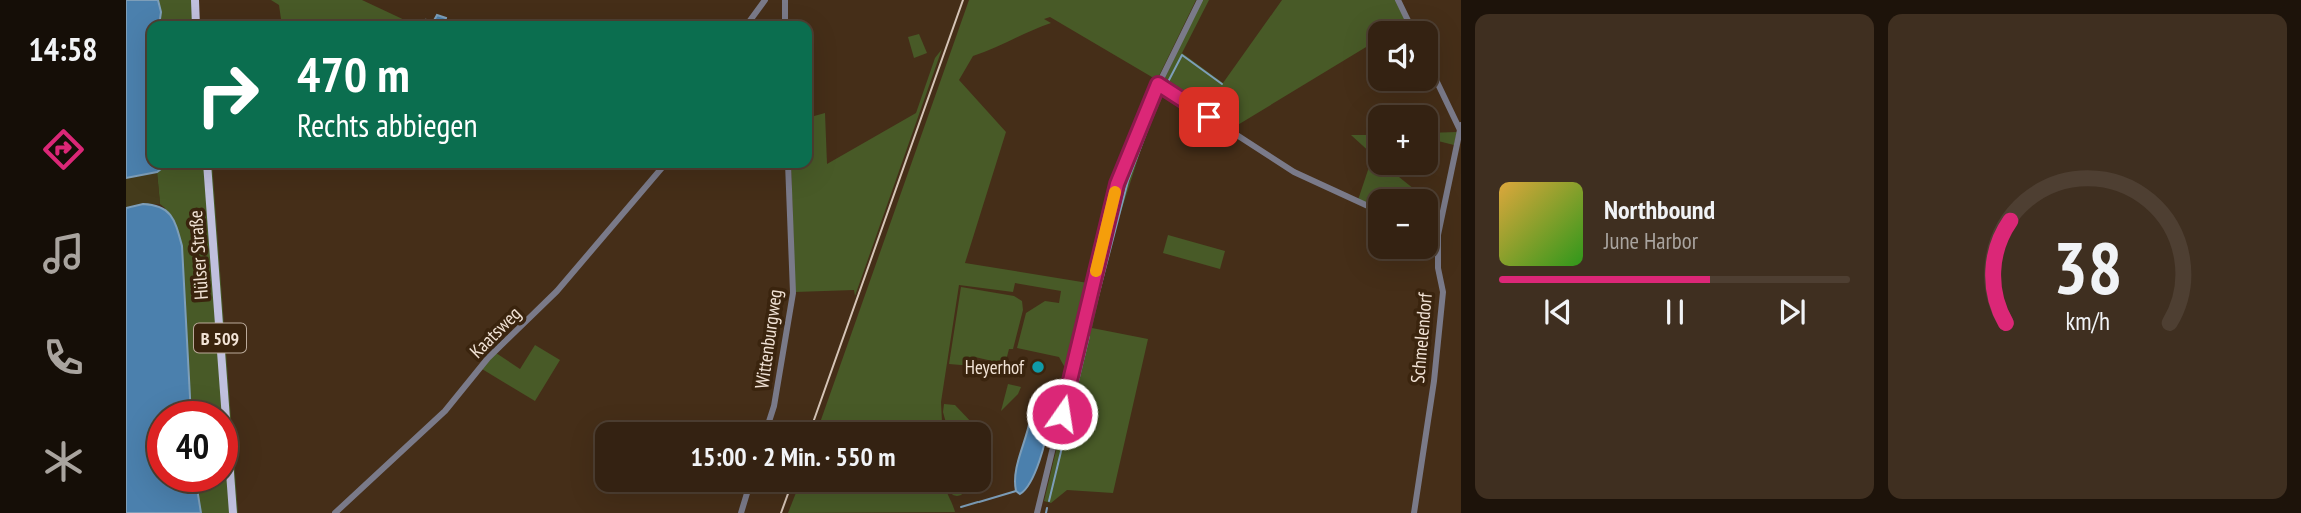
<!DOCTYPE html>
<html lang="de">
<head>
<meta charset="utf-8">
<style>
	body { margin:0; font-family:"PT Sans Narrow",sans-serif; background:#3f2f20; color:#f1f3f6; height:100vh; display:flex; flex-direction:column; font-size:26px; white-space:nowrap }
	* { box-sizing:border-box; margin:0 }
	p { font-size:23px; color:#a9a49f }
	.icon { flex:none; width:38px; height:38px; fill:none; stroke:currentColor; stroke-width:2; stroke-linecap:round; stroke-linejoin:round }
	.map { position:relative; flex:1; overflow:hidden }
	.panel { display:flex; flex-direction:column; gap:14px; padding:14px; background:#1d130a; width:840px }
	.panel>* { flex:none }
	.hud { position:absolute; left:21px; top:21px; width:665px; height:147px; border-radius:14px; box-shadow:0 7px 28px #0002,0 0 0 2px #4e3f32; background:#0b6e4f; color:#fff; overflow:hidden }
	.fabs { position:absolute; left:1242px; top:21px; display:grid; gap:14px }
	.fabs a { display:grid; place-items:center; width:70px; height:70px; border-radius:14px; background:#342212; box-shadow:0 7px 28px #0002,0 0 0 2px #4e3f32; font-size:35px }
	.speed { position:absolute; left:21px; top:401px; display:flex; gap:14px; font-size:35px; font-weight:700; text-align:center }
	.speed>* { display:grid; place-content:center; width:91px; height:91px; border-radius:50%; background:#342212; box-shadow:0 7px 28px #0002,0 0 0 2px #4e3f32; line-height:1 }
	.speed .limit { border:10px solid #d22; background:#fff; color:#111 }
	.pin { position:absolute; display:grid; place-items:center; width:60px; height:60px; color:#fff; margin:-30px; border-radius:14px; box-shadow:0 4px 10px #0006 }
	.me { position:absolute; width:77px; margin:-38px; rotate:13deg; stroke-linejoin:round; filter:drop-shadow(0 0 5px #0008) }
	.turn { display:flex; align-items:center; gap:24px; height:147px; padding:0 35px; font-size:32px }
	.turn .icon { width:91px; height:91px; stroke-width:2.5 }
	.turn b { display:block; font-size:49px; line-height:60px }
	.panel .tile { flex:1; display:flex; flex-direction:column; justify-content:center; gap:10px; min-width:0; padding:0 24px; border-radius:14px; background:#3f2f20 }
	.panel .dial { align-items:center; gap:0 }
	.dial svg { height:182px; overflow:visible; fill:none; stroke:#4e3f32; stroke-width:7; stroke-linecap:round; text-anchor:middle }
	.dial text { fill:#f1f3f6; stroke:none }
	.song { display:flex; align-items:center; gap:21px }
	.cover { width:84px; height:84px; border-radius:10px; background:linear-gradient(135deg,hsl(40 70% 55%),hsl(110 70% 35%)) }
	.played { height:7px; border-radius:4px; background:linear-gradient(90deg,#db2777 60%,#4e3f32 60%) }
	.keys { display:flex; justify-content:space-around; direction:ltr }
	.panel .tiles { flex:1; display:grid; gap:14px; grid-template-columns:repeat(2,1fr) }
	.trip { position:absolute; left:469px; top:422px; width:396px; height:70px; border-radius:14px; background:#342212; box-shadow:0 7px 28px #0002,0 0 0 2px #4e3f32; font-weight:800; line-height:70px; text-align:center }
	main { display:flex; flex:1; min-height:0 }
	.tabs { display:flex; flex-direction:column; width:126px; justify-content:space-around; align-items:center; background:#150e07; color:#a9a49f }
	.tabs .icon { width:49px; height:49px }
	.tabs .on { color:#db2777 }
	.tabs b { font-size:32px; color:#f1f3f6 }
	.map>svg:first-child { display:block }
</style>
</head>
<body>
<main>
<nav class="tabs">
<b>14:58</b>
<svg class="icon on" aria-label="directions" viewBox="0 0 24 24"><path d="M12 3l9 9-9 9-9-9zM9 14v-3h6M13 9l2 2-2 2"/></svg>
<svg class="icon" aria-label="music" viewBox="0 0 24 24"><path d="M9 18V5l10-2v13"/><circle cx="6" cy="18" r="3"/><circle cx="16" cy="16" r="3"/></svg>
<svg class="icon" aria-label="phone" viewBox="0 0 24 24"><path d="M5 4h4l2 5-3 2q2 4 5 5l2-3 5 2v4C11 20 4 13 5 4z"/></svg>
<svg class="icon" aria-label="climate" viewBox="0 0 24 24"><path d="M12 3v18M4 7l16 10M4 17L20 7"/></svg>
</nav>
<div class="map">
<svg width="1335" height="513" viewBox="0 0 1335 513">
	<rect width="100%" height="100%" fill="#452e18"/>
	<g fill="#485a27">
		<polygon points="32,0 66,0 68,26 33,26 35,12"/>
		<polygon points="145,0 236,0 285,23 281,26 156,26 153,5"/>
		<path d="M843,0H1070L1031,80L924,17L918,19L925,23C898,32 875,47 847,56L833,80L880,132L839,263L962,283L989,176L1004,134L1028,86L994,165L981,211L913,497L943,367L938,366L933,357L891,348L900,313L919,301L933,303L935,291L889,283L887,292L833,285L815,402L816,422L809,424L810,431L819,430L820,434H690Z"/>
		<polygon points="1076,0 1083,0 1056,53 1097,83 1156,0 1270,0 1281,22 1263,33 1255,33 1255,38 1105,129 1037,82"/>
		<polygon points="793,34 801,53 788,58 782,37"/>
		<polygon points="816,49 729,296 728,290 669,292 665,163 681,163 681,118 699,113 701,164 790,113 809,58"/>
		<polygon points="1036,89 1039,91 1018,140 988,233 966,328 1022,339 987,493 941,490 925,503 918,501 994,184 1032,90"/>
		<polygon points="1331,132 1328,145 1300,138 1300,133"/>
		<polygon points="1225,135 1255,135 1255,163 1288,163 1288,167 1263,169 1293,193 1291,201 1255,201 1255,210 1232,200 1247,155"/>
		<polygon points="43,163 79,163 104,513 75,513 69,476 96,476 96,416 65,416 39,208 34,204 31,172"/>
		<polygon points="83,163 86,163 112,513 109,513"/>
		<polygon points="1042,235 1099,251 1094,269 1037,253"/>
		<polygon points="835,287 888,296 896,301 897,310 887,349 883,349 879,364 849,357 847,366 823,364"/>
		<polygon points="409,345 434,360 409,401 356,369 370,353 394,369"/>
		<polygon points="882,384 895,387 892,394 875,411"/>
		<polygon points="818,404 829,405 849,426 849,434 823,434 817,412"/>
		<circle cx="831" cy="487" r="9"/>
		<path d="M675,480H818C818,491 826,500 829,512L662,513Z"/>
	</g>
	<polygon fill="#443b1b" points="31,172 34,204 17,204 0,208 0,178"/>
	<g fill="#4b80ad" stroke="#7d9eb9" stroke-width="2">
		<polygon points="0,0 32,0 35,12 33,26 26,26 26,163 43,163 31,172 0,178"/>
		<polygon points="311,15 320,18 318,26 296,26 300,20 306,24"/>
		<path d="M17,204C46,205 49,220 56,246L65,416H37V476H69L75,513H0V208Z"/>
		<path d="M909,417L920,422C923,438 908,486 894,494L890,491C885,468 900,443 904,420Z"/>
	</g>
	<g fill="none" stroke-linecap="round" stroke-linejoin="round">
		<g stroke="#7d9eb9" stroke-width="2">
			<polyline points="1043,80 1056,55 1096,84"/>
			<polyline points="964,327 1002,181 1033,99"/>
			<polyline points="923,501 963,336"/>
			<polyline points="853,502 890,491"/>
			<polyline points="835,507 852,502"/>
			<polyline points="920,513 921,508"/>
		</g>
		<g stroke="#7a7a89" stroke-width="6">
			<polyline points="659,0 659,26"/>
			<polyline points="1272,0 1288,33"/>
			<polyline points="620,26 639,0"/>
			<polyline points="1300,59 1334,130"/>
			<polyline points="1032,84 1168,172 1255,212"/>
			<polyline points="1300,231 1312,235"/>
			<polyline points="639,434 648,406 667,293 662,163"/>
			<polyline points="209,513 319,411 362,358 431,291 540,163"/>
			<polyline points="615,513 625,480"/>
			<polyline points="911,513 991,184 1017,116 1074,0"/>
			<polyline points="1288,513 1308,381 1317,292 1312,268 1312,235 1335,125"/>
		</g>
		<g stroke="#c0c0de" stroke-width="8">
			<polyline points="69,0 70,26"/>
			<polyline points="81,163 107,513"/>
		</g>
		<g stroke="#d6c5b7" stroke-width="2">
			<polyline points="683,434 837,0"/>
			<polyline points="655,513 667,480"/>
		</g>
	</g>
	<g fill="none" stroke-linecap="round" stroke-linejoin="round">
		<defs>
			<polyline id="route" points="936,414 991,184 1032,84 1083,117"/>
		</defs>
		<use href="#route" stroke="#8e194d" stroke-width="18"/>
		<use href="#route" stroke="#db2777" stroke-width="12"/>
		<polyline stroke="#f59e0b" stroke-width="12" points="970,271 989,192"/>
	</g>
	<circle fill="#0f9aa8" stroke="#3a240e" stroke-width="2.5" cx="912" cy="367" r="7"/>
	<g text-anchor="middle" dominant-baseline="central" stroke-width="7" stroke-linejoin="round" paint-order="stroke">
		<rect fill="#3a240e" stroke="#bbaa9a" stroke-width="2" x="68" y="323.5" width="52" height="29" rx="5"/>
		<g font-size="18" font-weight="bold" fill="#f2e3d6">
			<text x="94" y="338">B 509</text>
		</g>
		<g font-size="19" fill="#f2e3d6" stroke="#3a240e">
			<text transform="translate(72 255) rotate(-94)">Hülser Straße</text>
			<text transform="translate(369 332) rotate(-45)">Kaatsweg</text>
			<text transform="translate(1295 338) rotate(-85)">Schmelendorf</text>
			<text transform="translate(642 339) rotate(-82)">Wittenburgweg</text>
		</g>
		<g font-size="19" fill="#f2e3d6" stroke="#3a240e" text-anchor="end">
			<text x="898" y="367">Heyerhof</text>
		</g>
	</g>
</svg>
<div class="fabs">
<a><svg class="icon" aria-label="sound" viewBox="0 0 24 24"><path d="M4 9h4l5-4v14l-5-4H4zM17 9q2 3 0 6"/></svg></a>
<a>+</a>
<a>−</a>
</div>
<div class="speed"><div class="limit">40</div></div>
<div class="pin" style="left:1083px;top:117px;background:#d93025"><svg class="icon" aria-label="arrive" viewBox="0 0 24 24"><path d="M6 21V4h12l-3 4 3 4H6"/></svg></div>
<svg class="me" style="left:936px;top:414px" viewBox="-20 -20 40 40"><circle r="17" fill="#db2777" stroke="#fff" stroke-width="3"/><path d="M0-11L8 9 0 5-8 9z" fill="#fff"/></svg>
<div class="trip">15:00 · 2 Min. · 550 m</div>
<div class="hud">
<div class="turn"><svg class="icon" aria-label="right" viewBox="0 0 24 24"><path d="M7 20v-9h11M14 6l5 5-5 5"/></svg><div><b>470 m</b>Rechts abbiegen</div></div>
</div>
</div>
<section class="panel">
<div class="tiles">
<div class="tile">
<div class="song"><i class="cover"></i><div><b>Northbound</b><p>June Harbor</p></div></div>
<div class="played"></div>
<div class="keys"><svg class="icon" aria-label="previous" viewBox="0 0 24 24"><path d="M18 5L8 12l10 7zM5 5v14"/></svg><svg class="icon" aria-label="pause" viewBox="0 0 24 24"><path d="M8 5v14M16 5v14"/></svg><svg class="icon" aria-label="next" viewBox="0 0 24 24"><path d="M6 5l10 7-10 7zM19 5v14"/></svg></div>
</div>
<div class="tile dial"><svg viewBox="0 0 100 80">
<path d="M14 69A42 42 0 1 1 86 69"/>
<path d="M14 69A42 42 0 0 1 16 24" stroke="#db2777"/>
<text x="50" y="56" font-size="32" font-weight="700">38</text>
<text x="50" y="72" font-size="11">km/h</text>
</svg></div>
</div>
</section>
</main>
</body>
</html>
